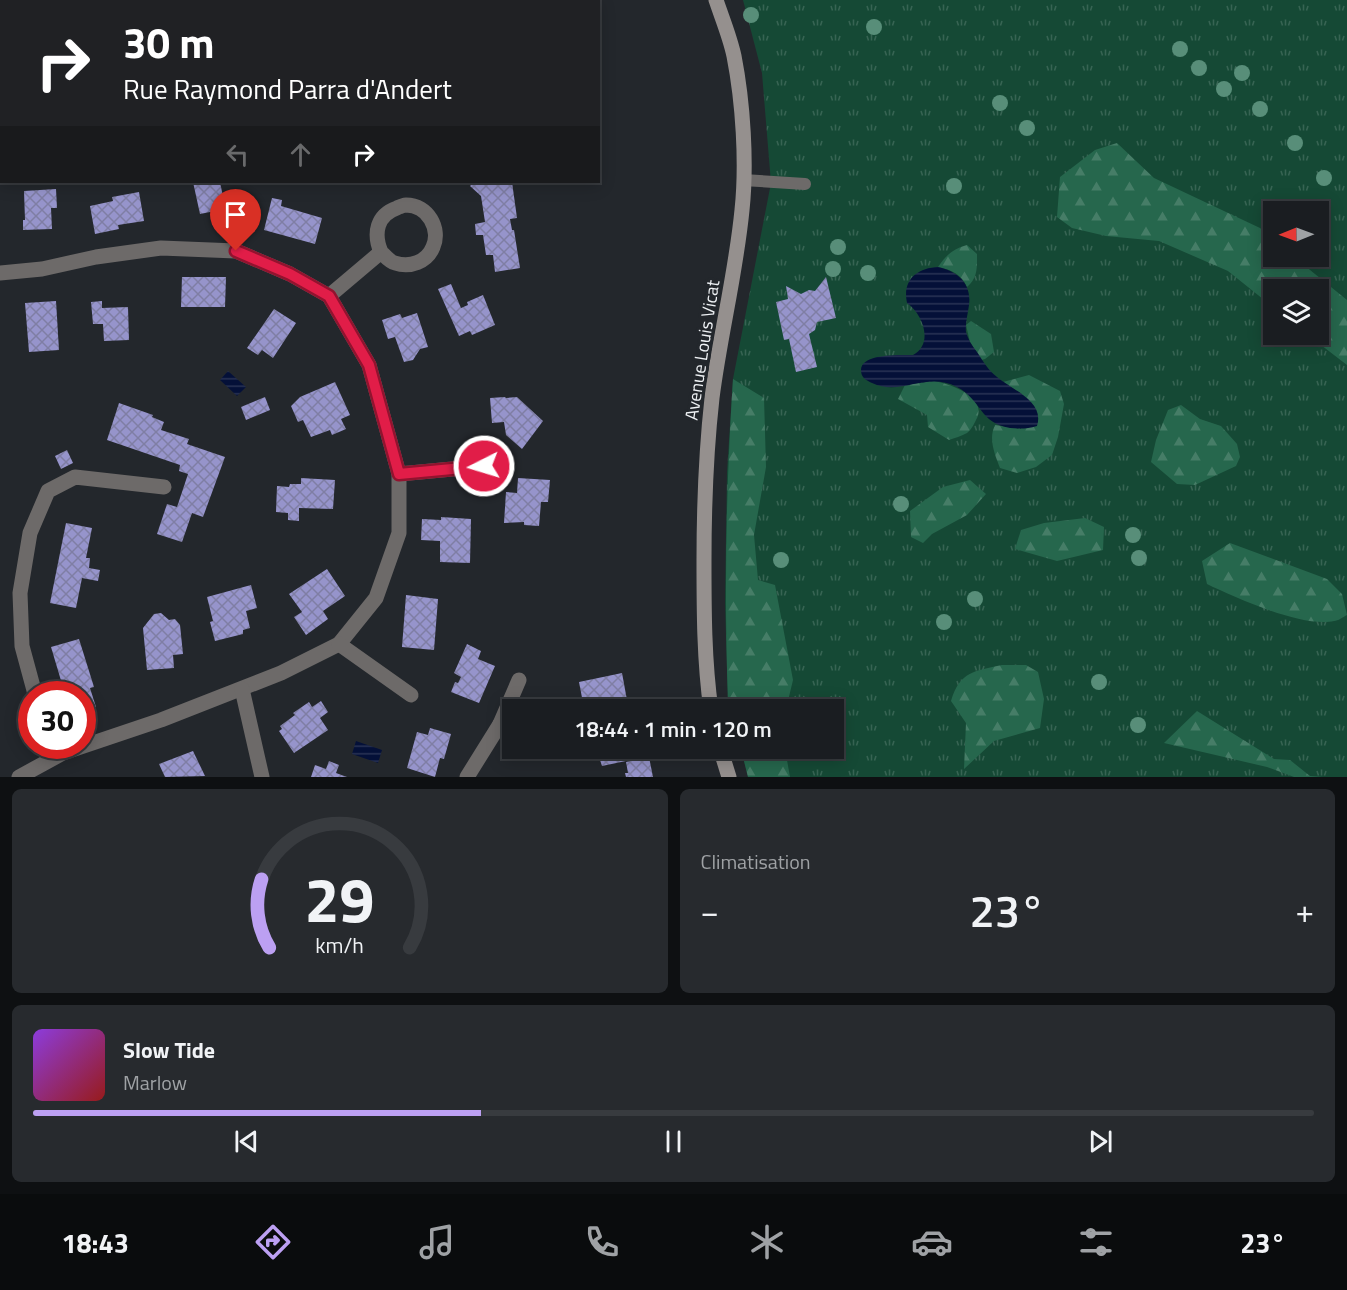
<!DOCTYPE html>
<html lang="fr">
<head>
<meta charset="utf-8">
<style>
	body { margin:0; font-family:"Titillium Web",sans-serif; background:#272a2e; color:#f1f3f6; height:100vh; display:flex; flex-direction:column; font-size:22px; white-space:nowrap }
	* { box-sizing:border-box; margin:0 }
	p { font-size:20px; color:#9fa2a5 }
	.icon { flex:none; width:33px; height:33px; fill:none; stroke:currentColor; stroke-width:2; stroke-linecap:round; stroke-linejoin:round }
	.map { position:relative; height:777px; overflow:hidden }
	.sheet { display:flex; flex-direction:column; gap:12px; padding:12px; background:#0e1012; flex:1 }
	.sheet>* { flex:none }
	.banner { position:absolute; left:0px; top:0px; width:600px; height:183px; box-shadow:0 3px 15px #0003,0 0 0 2px #383b3f; background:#202124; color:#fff; overflow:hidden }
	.needle { width:39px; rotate:269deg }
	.fabs { position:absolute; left:1263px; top:201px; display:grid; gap:12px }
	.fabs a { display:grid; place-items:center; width:66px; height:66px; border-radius:0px; background:#1a1d21; box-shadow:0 3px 15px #0003,0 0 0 2px #383b3f; font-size:30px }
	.speed { position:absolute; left:18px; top:681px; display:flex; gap:12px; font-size:30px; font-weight:700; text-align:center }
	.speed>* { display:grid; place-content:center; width:78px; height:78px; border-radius:50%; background:#1a1d21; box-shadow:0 3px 15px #0003,0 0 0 2px #383b3f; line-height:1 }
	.speed .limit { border:9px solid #d22; background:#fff; color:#111 }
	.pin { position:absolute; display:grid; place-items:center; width:51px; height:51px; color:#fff; margin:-62px -26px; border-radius:50% 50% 50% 0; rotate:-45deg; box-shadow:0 0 6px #0007 }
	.pin .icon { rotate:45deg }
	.me { position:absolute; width:66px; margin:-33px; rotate:265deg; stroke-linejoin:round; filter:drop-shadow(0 0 4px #0008) }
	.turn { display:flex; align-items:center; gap:21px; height:126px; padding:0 24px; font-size:27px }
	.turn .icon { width:78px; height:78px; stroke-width:2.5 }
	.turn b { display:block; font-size:42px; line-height:51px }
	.lanes { display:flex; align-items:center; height:57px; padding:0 24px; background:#0003; justify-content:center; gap:30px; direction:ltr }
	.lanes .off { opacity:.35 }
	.big { font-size:45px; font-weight:600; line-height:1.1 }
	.sheet .tile { flex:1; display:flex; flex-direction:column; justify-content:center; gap:9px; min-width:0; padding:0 21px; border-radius:9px; background:#272a2e }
	.sheet .dial { align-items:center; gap:0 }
	.dial svg { height:156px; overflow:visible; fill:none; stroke:#383b3f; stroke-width:7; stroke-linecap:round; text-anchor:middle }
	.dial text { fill:#f1f3f6; stroke:none }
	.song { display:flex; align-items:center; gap:18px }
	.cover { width:72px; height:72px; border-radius:9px; background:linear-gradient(135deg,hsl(270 70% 55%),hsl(0 70% 35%)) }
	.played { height:6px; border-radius:3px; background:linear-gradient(90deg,#bca0f2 35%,#383b3f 35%) }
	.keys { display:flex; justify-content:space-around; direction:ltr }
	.heat { display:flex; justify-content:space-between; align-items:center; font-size:33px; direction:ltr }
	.sheet .tiles { flex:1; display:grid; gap:12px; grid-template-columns:1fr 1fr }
	.tile:last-child { grid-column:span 2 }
	.trip { position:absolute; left:502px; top:699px; width:342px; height:60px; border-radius:0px; background:#1a1d21; box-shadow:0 3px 15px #0003,0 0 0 2px #383b3f; font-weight:600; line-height:60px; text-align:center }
	.dock { display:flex; height:96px; justify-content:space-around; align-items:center; background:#0a0c0d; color:#9fa2a5 }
	.dock .icon { width:42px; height:42px }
	.dock .selected { color:#bca0f2 }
	.dock b { font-size:27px; color:#f1f3f6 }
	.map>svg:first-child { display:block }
</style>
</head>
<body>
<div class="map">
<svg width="1347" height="777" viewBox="0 0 1347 777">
	<defs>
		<pattern id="grass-tufts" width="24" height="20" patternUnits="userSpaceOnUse" patternTransform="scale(1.5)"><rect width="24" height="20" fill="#154935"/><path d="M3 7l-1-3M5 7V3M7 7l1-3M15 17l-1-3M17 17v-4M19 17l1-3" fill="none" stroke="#376453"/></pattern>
		<pattern id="forest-firs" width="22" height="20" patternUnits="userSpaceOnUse" patternTransform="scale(1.5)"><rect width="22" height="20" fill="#26674d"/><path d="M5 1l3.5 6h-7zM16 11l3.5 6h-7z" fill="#467d67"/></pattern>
		<pattern id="water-rules" width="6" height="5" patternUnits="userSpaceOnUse" patternTransform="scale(1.5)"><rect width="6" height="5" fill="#041038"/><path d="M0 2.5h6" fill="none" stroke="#293355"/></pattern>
		<pattern id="building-cross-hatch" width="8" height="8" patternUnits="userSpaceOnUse" patternTransform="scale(1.5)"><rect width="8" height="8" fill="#9694cb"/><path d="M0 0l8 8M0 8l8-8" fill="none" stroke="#7f7ea4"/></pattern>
	</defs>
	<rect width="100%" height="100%" fill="#23272c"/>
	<g fill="url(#grass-tufts)" fill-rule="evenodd">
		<polygon points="57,0 327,0 58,2"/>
		<path d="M743,0H1347V777H748L741,749L834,748V710H731L728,701L725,603L727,472L733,379L771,183L762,73ZM1274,212H1318V256H1274ZM1274,290H1318V334H1274Z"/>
	</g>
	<g fill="url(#forest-firs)">
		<polygon points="1117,143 1154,178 1260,228 1273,239 1274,256 1294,257 1347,300 1347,365 1308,335 1318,334 1318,290 1274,290 1273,307 1228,271 1159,241 1106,236 1072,228 1057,217 1060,177 1095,150"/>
		<path d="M967,245L977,254C977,267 978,278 967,287C961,274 952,270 938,267C946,255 953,249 967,245Z"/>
		<polygon points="971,321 991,334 994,352 985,359 981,360 970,342 966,325"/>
		<path d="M1029,375L1060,391L1064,404L1058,437L1052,455L1036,467L1017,473L1000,468C995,455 988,439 995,425L1021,429L1022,394L1003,382Z"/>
		<path d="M733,379L764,398L766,467L754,535L758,580L775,585L793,680L786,709H731L728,701C724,593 726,487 733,379Z"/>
		<path d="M934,381C952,384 991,399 975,422C973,426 970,431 967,433C962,436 954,438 949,440L928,427L927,415L898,399L905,385Z"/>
		<polygon points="1181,405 1200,419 1221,426 1237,444 1240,457 1236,466 1195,485 1177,484 1151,462 1156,440 1168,410"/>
		<polygon points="970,480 986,494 967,515 932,534 923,543 911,537 910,511 943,487"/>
		<polygon points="1085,518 1104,527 1103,550 1057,561 1015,549 1021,530 1044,523"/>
		<path d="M1230,543L1327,579L1342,594L1347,615C1343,617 1338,621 1334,621C1303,628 1236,598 1207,584L1202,561Z"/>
		<path d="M1002,665H1026L1038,672L1044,699L1040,728L994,741L964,769L966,723L951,701C960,671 975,671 1002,665Z"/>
		<polygon points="1197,711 1274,759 1290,760 1310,776 1323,777 1294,777 1267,767 1164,743"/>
		<polygon points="741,749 785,749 790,777 748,777"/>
	</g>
	<g fill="url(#water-rules)">
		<path d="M938,267C957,271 972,283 969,305C968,314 965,323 966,332C968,339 972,346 977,352C983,361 988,370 997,377C1012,390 1045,401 1037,426C1027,429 1020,429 1010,428C979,423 982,400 957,387C925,371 901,397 872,383C866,380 861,378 861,370C861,353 901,355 913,355C934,344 923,314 907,303C902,280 917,268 938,267Z"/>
		<polygon points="228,371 246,387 237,396 220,380"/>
		<polygon points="356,741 382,750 378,763 352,754"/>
	</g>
	<g fill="url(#building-cross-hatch)">
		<polygon points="193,182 220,182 226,211 215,214 215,211 200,214"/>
		<polygon points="474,182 512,182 517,218 510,219 512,230 514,230 520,268 495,272 493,255 486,255 483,235 476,235 475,224 485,222 481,196 470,186"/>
		<polygon points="56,189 57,208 51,208 52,229 23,230 23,220 25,220 24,191"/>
		<polygon points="139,192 144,221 118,225 119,229 95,234 90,206 113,201 112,197"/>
		<polygon points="272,198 282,200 281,206 322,218 315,244 264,230"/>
		<polygon points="182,277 226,277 225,307 181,307"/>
		<polygon points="826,277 836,318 817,322 815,330 809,334 817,367 796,372 789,339 784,340 776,302 788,299 786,286 801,294 809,290 815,291"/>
		<polygon points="451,284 461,308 468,305 467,302 483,295 495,325 472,335 470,331 459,336 438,289"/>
		<polygon points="56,301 59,350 29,352 25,303"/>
		<polygon points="102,301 102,308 128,307 129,340 104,341 103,324 93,324 91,302"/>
		<polygon points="274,309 296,323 273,358 262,350 258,355 247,348"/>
		<polygon points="417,313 428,347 420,349 413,360 404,362 395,337 388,339 382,320 400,314 402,318"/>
		<polygon points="335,382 350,415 341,419 346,429 332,435 330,430 311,437 303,420 298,422 291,406 300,397"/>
		<polygon points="265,397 270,410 246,420 241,407"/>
		<polygon points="505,397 506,398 517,397 543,421 522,449 506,435 504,422 492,423 490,398"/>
		<polygon points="119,403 153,415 152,417 164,422 161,430 189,439 187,444 225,457 203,517 192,513 182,542 157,534 167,504 177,507 188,474 179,471 180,465 107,440"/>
		<polygon points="67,450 73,463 61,469 55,456"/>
		<polygon points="301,478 335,480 333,509 299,508 299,521 288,520 288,513 276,512 277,486 289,487 290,484 301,484"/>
		<polygon points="518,478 550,480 548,502 541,502 539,526 524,525 524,522 504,523 506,492 517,493"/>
		<polygon points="441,517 471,519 470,563 440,562 440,541 421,540 422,519 441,520"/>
		<polygon points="66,523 92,528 86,558 90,558 89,568 100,570 98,581 82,578 76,608 50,603"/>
		<polygon points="327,569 345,596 323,611 328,619 306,635 294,617 302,612 289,594"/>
		<polygon points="251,585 257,608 246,611 250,628 243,630 243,634 215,641 210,622 213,621 207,597"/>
		<polygon points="406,595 438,599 434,650 402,647"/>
		<polygon points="161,613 169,620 175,619 180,625 183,654 173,655 174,668 147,670 143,628 154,614"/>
		<polygon points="79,639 94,687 90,688 96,707 92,708 94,717 82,721 82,694 65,694 51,647"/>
		<polygon points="467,644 481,651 478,659 495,666 479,703 451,692 455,682 458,683 461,677 454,673"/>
		<polygon points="622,673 627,700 584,708 579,682"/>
		<polygon points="321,701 328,712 320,718 328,730 294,753 279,731 282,729 280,726 295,715 293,713 309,702 312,707"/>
		<polygon points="430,728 451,734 444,759 440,758 435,777 407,768 417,732 428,735"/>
		<polygon points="596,748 623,748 626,761 602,766"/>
		<polygon points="193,751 205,776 165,777 159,764"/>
		<polygon points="649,757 653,777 626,777 625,773 628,773 626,762"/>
		<polygon points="329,761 339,765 336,773 347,777 311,777 315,765 326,769"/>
	</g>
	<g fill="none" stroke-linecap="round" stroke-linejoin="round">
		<polyline stroke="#6d6a69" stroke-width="12" points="743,180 805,184"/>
		<g stroke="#6d6a69" stroke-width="15">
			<polyline points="406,2 413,0"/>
			<polyline points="0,125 2,120"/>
			<polyline points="0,273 42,269 96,257 161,248 236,251 290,274 329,296 369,365 399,474 399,533 376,598 339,644 281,673 161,720 63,753 19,777"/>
			<path d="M329,296L381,252C373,233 377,215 397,208C398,207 405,205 406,205C428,205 441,229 433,247C427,262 410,268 395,263C390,262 385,256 381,252"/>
			<polyline points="399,474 484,466"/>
			<polyline points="339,644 411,695"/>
			<polyline points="242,689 262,777"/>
			<polyline points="35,694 22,646 20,593 30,533 48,491 75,477 164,487"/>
			<polyline points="500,724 519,680"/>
			<polyline points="540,748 544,751"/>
			<polyline points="467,777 500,724 513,732"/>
		</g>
		<g stroke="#95908e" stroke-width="15">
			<path d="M711,710C704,660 704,610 704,560C704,506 706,452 712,398C720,335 736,273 742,210C747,163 743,102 734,56C730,37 722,18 716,0"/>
			<polyline points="720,748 729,777"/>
		</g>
	</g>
	<g fill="#588e79">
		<circle cx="751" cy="15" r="8"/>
		<circle cx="874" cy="27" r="8"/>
		<circle cx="1180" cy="49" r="8"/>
		<circle cx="1199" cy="68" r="8"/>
		<circle cx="1242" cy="73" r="8"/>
		<circle cx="1224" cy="89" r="8"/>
		<circle cx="1000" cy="103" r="8"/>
		<circle cx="1260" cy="109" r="8"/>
		<circle cx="1027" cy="128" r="8"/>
		<circle cx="1295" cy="143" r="8"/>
		<circle cx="1324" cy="178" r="8"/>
		<circle cx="954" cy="186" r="8"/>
		<circle cx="838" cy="247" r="8"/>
		<circle cx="833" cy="269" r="8"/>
		<circle cx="868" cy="273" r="8"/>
		<circle cx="901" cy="504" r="8"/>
		<circle cx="1133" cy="535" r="8"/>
		<circle cx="1139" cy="558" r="8"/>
		<circle cx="781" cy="560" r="8"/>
		<circle cx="975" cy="599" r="8"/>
		<circle cx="944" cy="622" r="8"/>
		<circle cx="1099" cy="682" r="8"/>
		<circle cx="1138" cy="725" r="8"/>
	</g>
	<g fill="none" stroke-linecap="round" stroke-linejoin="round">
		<defs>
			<polyline id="route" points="236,251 290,274 329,296 369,365 399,474 484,466"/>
		</defs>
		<use href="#route" stroke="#92132f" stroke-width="15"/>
		<use href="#route" stroke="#e11d48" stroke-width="10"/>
	</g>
	<g text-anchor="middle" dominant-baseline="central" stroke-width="6" stroke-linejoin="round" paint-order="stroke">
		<g font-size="18" fill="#eff2f5" stroke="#23272c">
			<text transform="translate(702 350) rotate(-81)">Avenue Louis Vicat</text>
		</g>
	</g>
</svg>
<div class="fabs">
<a><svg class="needle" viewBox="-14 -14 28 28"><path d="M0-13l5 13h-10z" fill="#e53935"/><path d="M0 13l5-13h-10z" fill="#9fa2a5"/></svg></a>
<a><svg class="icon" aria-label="layers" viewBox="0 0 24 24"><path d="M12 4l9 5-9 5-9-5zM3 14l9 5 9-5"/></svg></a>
</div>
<div class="speed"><div class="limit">30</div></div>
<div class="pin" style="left:236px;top:251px;background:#d93025"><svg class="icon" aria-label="arrive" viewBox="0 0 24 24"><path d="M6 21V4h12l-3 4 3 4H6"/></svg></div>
<svg class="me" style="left:484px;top:466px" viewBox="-20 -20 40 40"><circle r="17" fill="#e11d48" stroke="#fff" stroke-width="3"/><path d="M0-11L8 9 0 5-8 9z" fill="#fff"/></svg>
<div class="trip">18:44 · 1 min · 120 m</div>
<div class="banner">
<div class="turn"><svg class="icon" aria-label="right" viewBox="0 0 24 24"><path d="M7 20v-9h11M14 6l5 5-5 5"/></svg><div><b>30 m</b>Rue Raymond Parra d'Andert</div></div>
<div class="lanes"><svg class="icon off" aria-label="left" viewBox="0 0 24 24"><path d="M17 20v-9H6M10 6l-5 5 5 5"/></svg><svg class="icon off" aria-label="ahead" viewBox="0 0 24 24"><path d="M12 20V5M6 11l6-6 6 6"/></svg><svg class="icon" aria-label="right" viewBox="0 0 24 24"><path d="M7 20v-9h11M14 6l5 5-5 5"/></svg></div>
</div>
</div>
<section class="sheet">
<div class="tiles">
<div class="tile dial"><svg viewBox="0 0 100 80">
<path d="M14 69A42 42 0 1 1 86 69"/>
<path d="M14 69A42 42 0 0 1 10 34" stroke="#bca0f2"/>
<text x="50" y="56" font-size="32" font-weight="700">29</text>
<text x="50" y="72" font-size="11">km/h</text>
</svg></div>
<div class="tile"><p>Climatisation</p>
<div class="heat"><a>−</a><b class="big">23°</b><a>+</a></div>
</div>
<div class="tile">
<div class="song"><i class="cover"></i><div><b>Slow Tide</b><p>Marlow</p></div></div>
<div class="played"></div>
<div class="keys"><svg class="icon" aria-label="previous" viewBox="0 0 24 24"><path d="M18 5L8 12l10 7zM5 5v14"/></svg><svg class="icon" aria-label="pause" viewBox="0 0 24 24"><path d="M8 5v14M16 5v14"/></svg><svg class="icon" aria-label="next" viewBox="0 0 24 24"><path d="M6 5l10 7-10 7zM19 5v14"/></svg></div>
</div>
</div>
</section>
<nav class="dock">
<b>18:43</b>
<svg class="icon selected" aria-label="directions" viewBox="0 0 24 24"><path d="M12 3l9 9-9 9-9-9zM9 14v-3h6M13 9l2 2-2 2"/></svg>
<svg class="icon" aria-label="music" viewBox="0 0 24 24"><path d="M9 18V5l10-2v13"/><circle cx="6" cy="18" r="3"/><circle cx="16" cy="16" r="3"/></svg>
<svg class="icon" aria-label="phone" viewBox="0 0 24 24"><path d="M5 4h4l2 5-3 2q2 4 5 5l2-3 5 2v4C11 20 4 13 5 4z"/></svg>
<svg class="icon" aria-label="climate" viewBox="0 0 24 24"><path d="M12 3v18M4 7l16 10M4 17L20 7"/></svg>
<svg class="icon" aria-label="car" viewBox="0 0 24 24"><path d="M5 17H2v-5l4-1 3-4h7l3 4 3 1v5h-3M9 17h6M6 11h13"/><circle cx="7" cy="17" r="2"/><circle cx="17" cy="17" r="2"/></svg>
<svg class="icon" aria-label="filters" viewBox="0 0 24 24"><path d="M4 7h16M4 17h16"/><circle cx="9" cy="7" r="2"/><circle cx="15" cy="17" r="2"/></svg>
<b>23°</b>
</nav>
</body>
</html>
